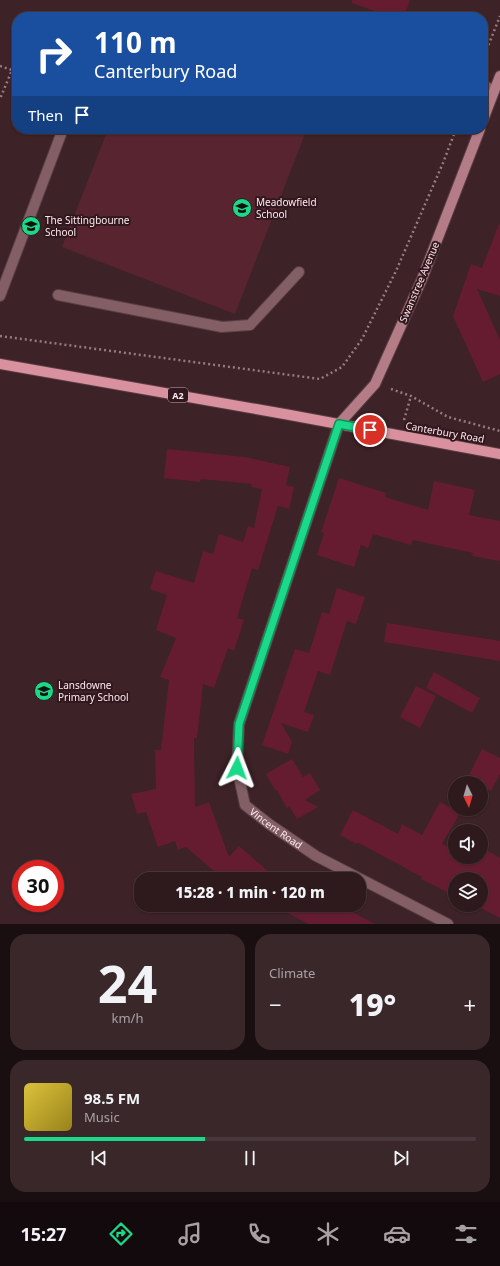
<!DOCTYPE html>
<html lang="en">
<head>
<meta charset="utf-8">
<style>
	body { margin:0; font-family:"Noto Sans",sans-serif; background:#3a272a; color:#f1f3f6; height:100vh; display:flex; flex-direction:column; font-size:15px; white-space:nowrap }
	* { box-sizing:border-box; margin:0 }
	p { font-size:13px; color:#a7a1a4 }
	.icon { flex:none; width:22px; height:22px; fill:none; stroke:currentColor; stroke-width:2; stroke-linecap:round; stroke-linejoin:round }
	.map { position:relative; height:924px; overflow:hidden }
	.side { display:flex; flex-direction:column; gap:10px; padding:10px; background:#190e10; flex:1 }
	.side>* { flex:none }
	.banner { position:absolute; left:12px; top:12px; width:476px; height:122px; border-radius:16px; box-shadow:0 1px 3px #0004,0 0 0 1px #49383b; background:#1a4fa0; color:#fff; overflow:hidden }
	.needle { width:26px; rotate:175deg }
	.fabs { position:absolute; left:448px; top:776px; display:grid; gap:8px }
	.fabs a { display:grid; place-items:center; width:40px; height:40px; border-radius:50%; background:#2e1a1d; box-shadow:0 1px 3px #0004,0 0 0 1px #49383b; font-size:20px }
	.speed { position:absolute; left:12px; top:860px; display:flex; gap:8px; font-size:20px; font-weight:700; text-align:center }
	.speed>* { display:grid; place-content:center; width:52px; height:52px; border-radius:50%; background:#2e1a1d; box-shadow:0 1px 3px #0004,0 0 0 1px #49383b; line-height:1 }
	.speed .limit { border:6px solid #d22; background:#fff; color:#111 }
	.pin { position:absolute; display:grid; place-items:center; width:34px; height:34px; color:#fff; margin:-17px; border:2px solid #fff; border-radius:50%; box-shadow:0 1px 4px #0007 }
	.me { position:absolute; width:44px; margin:-22px; rotate:3deg; stroke-linejoin:round; filter:drop-shadow(0 0 3px #0008) }
	.turn { display:flex; align-items:center; gap:14px; height:84px; padding:0 16px; font-size:18px }
	.turn .icon { width:52px; height:52px; stroke-width:2.5 }
	.turn b { display:block; font-size:28px; line-height:34px }
	.then { display:flex; align-items:center; height:38px; padding:0 16px; background:#0003; gap:8px; font-size:15px }
	.big { font-size:30px; font-weight:800; line-height:1.1 }
	.side .tile { flex:1; display:flex; flex-direction:column; justify-content:center; gap:6px; min-width:0; padding:0 14px; border-radius:16px; background:#3a272a }
	.side .dial { align-items:center; gap:0 }
	.dial b { font-size:52px; line-height:1 }
	.song { display:flex; align-items:center; gap:12px }
	.cover { width:48px; height:48px; border-radius:6px; background:linear-gradient(135deg,hsl(50 70% 55%),hsl(50 70% 35%)) }
	.played { height:4px; border-radius:2px; background:linear-gradient(90deg,#1ad988 40%,#49383b 40%) }
	.keys { display:flex; justify-content:space-around; direction:ltr }
	.heat { display:flex; justify-content:space-between; align-items:center; font-size:22px; direction:ltr }
	.side .tiles { flex:1; display:grid; gap:10px; grid-template-columns:1fr 1fr }
	.tile:last-child { grid-column:span 2 }
	.trip { position:absolute; left:134px; top:872px; width:232px; height:40px; border-radius:16px; background:#2e1a1d; box-shadow:0 1px 3px #0004,0 0 0 1px #49383b; font-weight:800; line-height:40px; text-align:center }
	.menu { display:flex; height:64px; justify-content:space-around; align-items:center; background:#120a0c; color:#a7a1a4 }
	.menu .icon { width:28px; height:28px }
	.menu .active { color:#1ad988 }
	.menu b { font-size:18px; color:#f1f3f6 }
	.map>svg:first-child { display:block }
</style>
</head>
<body>
<div class="map">
<svg width="500" height="924" viewBox="0 0 500 924">
	<rect width="100%" height="100%" fill="#3d2227"/>
	<polygon fill="#572430" points="108,129 307,129 235,314 62,247"/>
	<g fill="#651c31">
		<polygon points="352,0 410,0 404,17 392,17 352,3"/>
		<polygon points="499,224 500,225 500,296 477,289 500,340 500,374 483,382 453,316 471,264 482,268"/>
		<polygon points="167,449 245,457 290,467 286,485 294,487 289,509 278,506 258,570 252,568 237,618 244,620 234,651 228,648 214,688 203,684 197,738 194,738 195,807 209,802 229,857 239,846 277,879 209,879 215,872 186,847 178,850 175,841 158,847 146,812 137,814 131,794 156,789 155,750 161,750 169,680 160,677 176,638 156,630 167,595 150,589 156,571 194,583 203,551 213,554 219,534 243,542 248,526 254,528 262,489 251,487 252,484 201,479 200,482 164,478"/>
		<polygon points="339,478 386,493 385,497 428,510 434,481 475,490 469,515 500,521 500,561 472,556 473,553 413,540 411,545 373,534 368,548 361,545 354,567 317,555 324,533 321,532"/>
		<polygon points="337,588 365,597 356,624 347,621 330,675 318,671 304,712 314,715 308,732 281,723 292,742 288,754 262,745 295,649 309,653 322,612 329,614"/>
		<polygon points="387,623 500,641 500,661 384,642"/>
		<polygon points="434,672 480,698 472,713 426,688"/>
		<polygon points="416,686 436,696 420,728 400,717"/>
		<polygon points="482,749 500,758 500,774 491,791 481,786 481,783 475,783 467,779"/>
		<polygon points="292,759 303,777 310,773 320,790 305,800 318,807 297,819 289,806 287,808 277,790 275,790 266,774"/>
		<polygon points="440,802 460,813 442,844 455,850 455,857 468,857 476,861 478,857 481,857 481,852 483,848 500,858 500,918 475,905 481,905 481,879 455,879 455,896 421,879 422,877 357,842 357,844 340,835 353,810 398,834 402,824 422,835"/>
		<polygon points="272,905 339,905 375,924 309,924"/>
	</g>
	<g fill="none" stroke-linecap="round" stroke-linejoin="round">
		<defs>
			<g id="lane">
				<polyline points="483,85 494,91"/>
				<polyline points="58,295 222,327 250,325 299,272"/>
				<polyline points="0,296 63,129"/>
			</g>
			<g id="street">
				<path id="s1" d="M339,424L239,724L237,768L245,805L269,824L316,856L448,924"/>
			</g>
			<g id="secondary">
				<polyline points="483,120 500,76"/>
				<polyline points="339,424 375,384 422,279 480,129"/>
			</g>
			<polyline id="primary" points="0,364 290,415 500,454"/>
		</defs>
		<use href="#lane" stroke="#583e43" stroke-width="12"/>
		<use href="#street" stroke="#583e43" stroke-width="12"/>
		<use href="#secondary" stroke="#583e43" stroke-width="12"/>
		<use href="#primary" stroke="#583e43" stroke-width="12"/>
		<g stroke="#947d81" stroke-width="2.5" stroke-dasharray="2 3" stroke-linecap="butt">
			<polyline points="483,59 500,16"/>
			<polyline points="0,66 12,70 0,99"/>
			<polyline points="0,336 320,379 342,367 362,339 396,271 443,163 456,129"/>
			<polyline points="391,389 411,396 448,417 500,431"/>
			<polyline points="404,420 411,396"/>
		</g>
		<use href="#lane" stroke="#835f65" stroke-width="10"/>
		<use href="#street" stroke="#835f65" stroke-width="10"/>
		<use href="#secondary" stroke="#b47c86" stroke-width="10"/>
		<use href="#primary" stroke="#da919f" stroke-width="10"/>
	</g>
	<g fill="none" stroke-linecap="round" stroke-linejoin="round">
		<defs>
			<polyline id="route" points="237,768 239,724 339,424 370,430"/>
		</defs>
		<use href="#route" stroke="#118d58" stroke-width="10"/>
		<use href="#route" stroke="#1ad988" stroke-width="7"/>
	</g>
	<defs>
		<symbol id="school-disc" viewBox="-11 -11 22 22"><circle r="9.5" fill="#1ad988" stroke="#32181e"/><path d="M0-5L7-2L0 1L-7-2ZM-4 1L0 2.5L4 1V4Q0 6-4 4Z" fill="#111"/></symbol>
	</defs>
	<g fill-rule="evenodd">
		<use href="#school-disc" x="231" y="197" width="22" height="22"/>
		<use href="#school-disc" x="20" y="215" width="22" height="22"/>
		<use href="#school-disc" x="33" y="680" width="22" height="22"/>
	</g>
	<g text-anchor="middle" dominant-baseline="central" stroke-width="4" stroke-linejoin="round" paint-order="stroke">
		<rect fill="#32181e" stroke="#c0abaf" stroke-width="1" x="168" y="388" width="20" height="14" rx="3"/>
		<g font-size="9" font-weight="bold" fill="#fdeaed">
			<text x="178" y="395">A2</text>
		</g>
		<g font-size="10" fill="#fdeaed" stroke="#32181e" text-anchor="start">
			<text x="256" y="202">Meadowfield<tspan x="256" dy="12">School</tspan></text>
			<text x="45" y="220">The Sittingbourne<tspan x="45" dy="12">School</tspan></text>
			<text x="58" y="685">Lansdowne<tspan x="58" dy="12">Primary School</tspan></text>
		</g>
		<g font-size="10" fill="#fdeaed" stroke="#32181e">
			<text transform="translate(419 282) rotate(-67)">Swanstree Avenue</text>
			<text transform="translate(445 432) rotate(10)">Canterbury Road</text>
			<text stroke="none"><textPath href="#s1" startOffset="437">Vincent Road</textPath></text>
		</g>
	</g>
</svg>
<div class="fabs">
<a><svg class="needle" viewBox="-14 -14 28 28"><path d="M0-13l5 13h-10z" fill="#e53935"/><path d="M0 13l5-13h-10z" fill="#a7a1a4"/></svg></a>
<a><svg class="icon" aria-label="sound" viewBox="0 0 24 24"><path d="M4 9h4l5-4v14l-5-4H4zM17 9q2 3 0 6"/></svg></a>
<a><svg class="icon" aria-label="layers" viewBox="0 0 24 24"><path d="M12 4l9 5-9 5-9-5zM3 14l9 5 9-5"/></svg></a>
</div>
<div class="speed"><div class="limit">30</div></div>
<div class="pin" style="left:370px;top:430px;background:#d93025"><svg class="icon" aria-label="arrive" viewBox="0 0 24 24"><path d="M6 21V4h12l-3 4 3 4H6"/></svg></div>
<svg class="me" style="left:237px;top:768px" viewBox="-20 -20 40 40"><path d="M0-17L14 15 0 8-14 15z" fill="#1ad988" stroke="#fff" stroke-width="4"/></svg>
<div class="trip">15:28 · 1 min · 120 m</div>
<div class="banner">
<div class="turn"><svg class="icon" aria-label="right" viewBox="0 0 24 24"><path d="M7 20v-9h11M14 6l5 5-5 5"/></svg><div><b>110 m</b>Canterbury Road</div></div>
<div class="then">Then<svg class="icon" aria-label="arrive" viewBox="0 0 24 24"><path d="M6 21V4h12l-3 4 3 4H6"/></svg></div>
</div>
</div>
<section class="side">
<div class="tiles">
<div class="tile dial"><b>24</b><p>km/h</p></div>
<div class="tile"><p>Climate</p>
<div class="heat"><a>−</a><b class="big">19°</b><a>+</a></div>
</div>
<div class="tile">
<div class="song"><i class="cover"></i><div><b>98.5 FM</b><p>Music</p></div></div>
<div class="played"></div>
<div class="keys"><svg class="icon" aria-label="previous" viewBox="0 0 24 24"><path d="M18 5L8 12l10 7zM5 5v14"/></svg><svg class="icon" aria-label="pause" viewBox="0 0 24 24"><path d="M8 5v14M16 5v14"/></svg><svg class="icon" aria-label="next" viewBox="0 0 24 24"><path d="M6 5l10 7-10 7zM19 5v14"/></svg></div>
</div>
</div>
</section>
<nav class="menu">
<b>15:27</b>
<svg class="icon active" aria-label="directions" viewBox="0 0 24 24"><path d="M12 3l9 9-9 9-9-9zM9 14v-3h6M13 9l2 2-2 2"/></svg>
<svg class="icon" aria-label="music" viewBox="0 0 24 24"><path d="M9 18V5l10-2v13"/><circle cx="6" cy="18" r="3"/><circle cx="16" cy="16" r="3"/></svg>
<svg class="icon" aria-label="phone" viewBox="0 0 24 24"><path d="M5 4h4l2 5-3 2q2 4 5 5l2-3 5 2v4C11 20 4 13 5 4z"/></svg>
<svg class="icon" aria-label="climate" viewBox="0 0 24 24"><path d="M12 3v18M4 7l16 10M4 17L20 7"/></svg>
<svg class="icon" aria-label="car" viewBox="0 0 24 24"><path d="M5 17H2v-5l4-1 3-4h7l3 4 3 1v5h-3M9 17h6M6 11h13"/><circle cx="7" cy="17" r="2"/><circle cx="17" cy="17" r="2"/></svg>
<svg class="icon" aria-label="filters" viewBox="0 0 24 24"><path d="M4 7h16M4 17h16"/><circle cx="9" cy="7" r="2"/><circle cx="15" cy="17" r="2"/></svg>
</nav>
</body>
</html>
